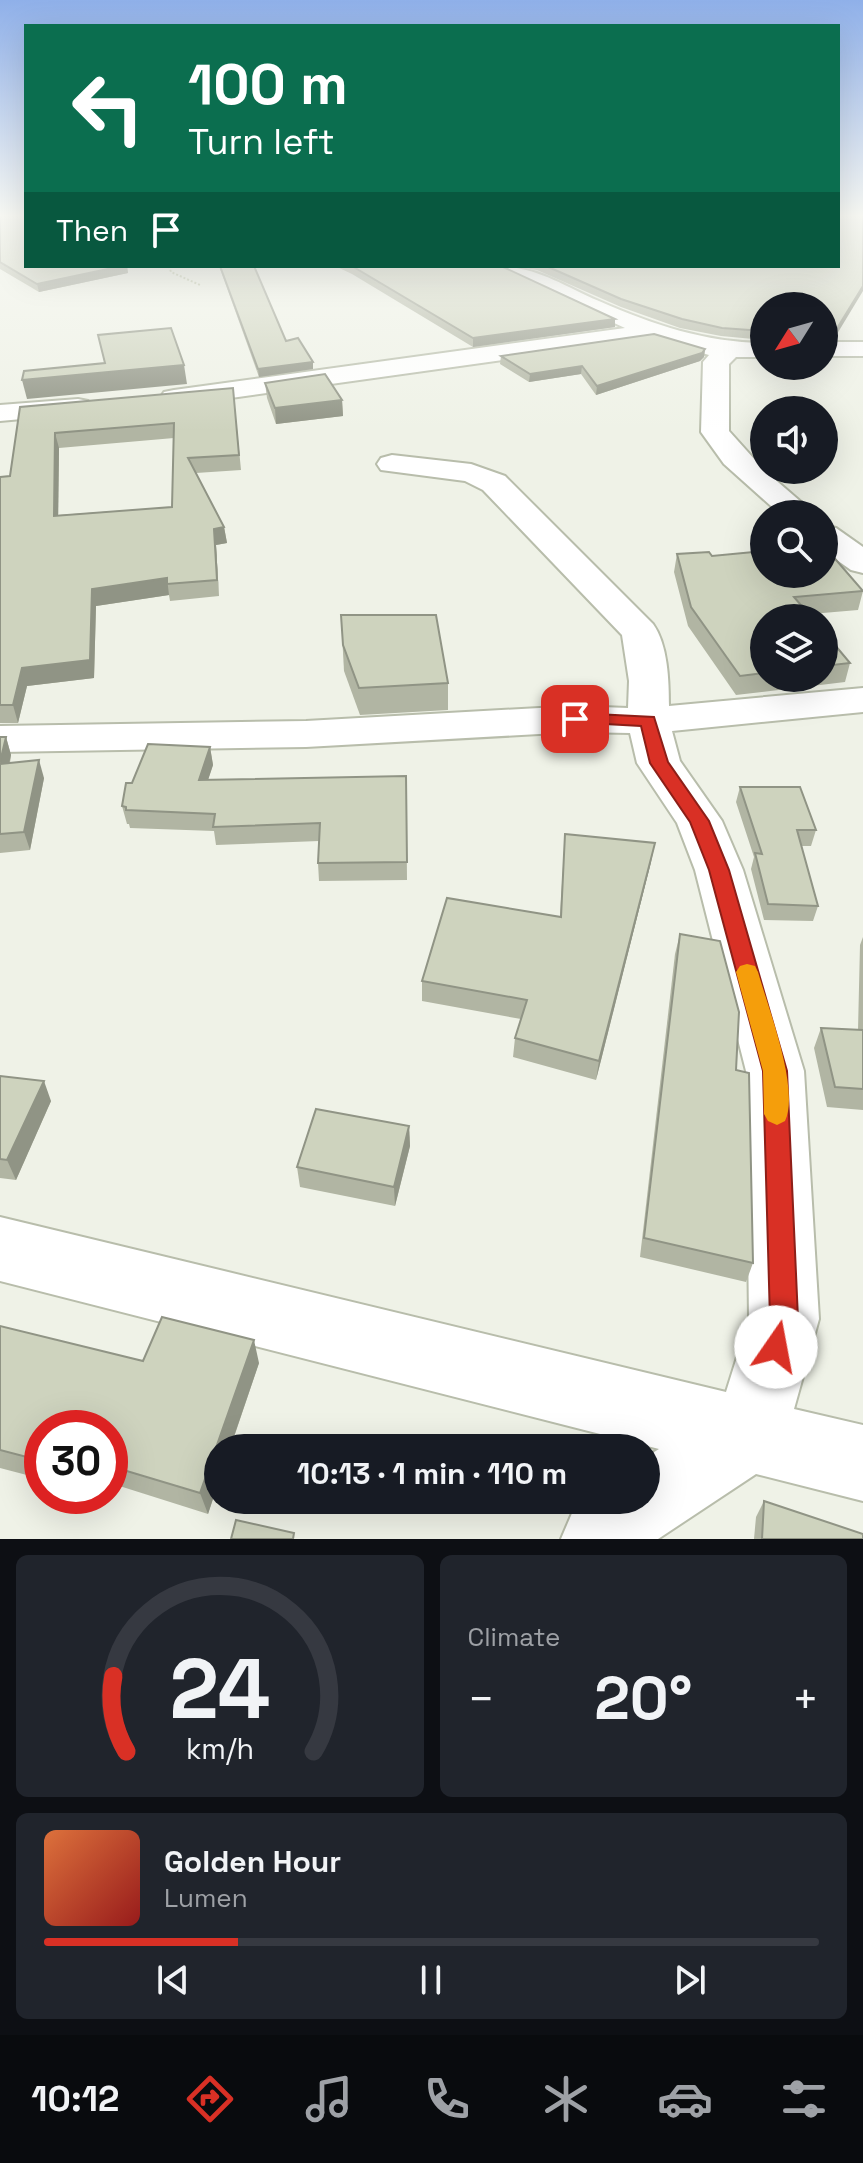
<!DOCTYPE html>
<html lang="en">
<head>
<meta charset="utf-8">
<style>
	body { margin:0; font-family:"Space Grotesk",sans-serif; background:#20242c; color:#f1f3f6; height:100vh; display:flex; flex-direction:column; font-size:30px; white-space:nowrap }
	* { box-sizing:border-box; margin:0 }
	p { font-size:26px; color:#9ea1a6 }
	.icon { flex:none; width:44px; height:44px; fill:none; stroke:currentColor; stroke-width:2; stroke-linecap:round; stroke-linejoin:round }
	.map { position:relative; height:1539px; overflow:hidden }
	.sheet { display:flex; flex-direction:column; gap:16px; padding:16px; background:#0d0f14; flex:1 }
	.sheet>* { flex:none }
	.hud { position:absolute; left:24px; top:24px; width:816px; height:244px; border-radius:0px; box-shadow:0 8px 32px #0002; background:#0b6e4f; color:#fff; overflow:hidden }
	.needle { width:52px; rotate:233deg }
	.controls { position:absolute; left:750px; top:292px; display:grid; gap:16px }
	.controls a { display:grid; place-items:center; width:88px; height:88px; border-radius:50%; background:#171b24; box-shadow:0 8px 32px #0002; font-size:40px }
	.speed { position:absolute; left:24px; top:1410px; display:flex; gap:16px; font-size:40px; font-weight:700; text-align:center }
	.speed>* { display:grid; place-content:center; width:104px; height:104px; border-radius:50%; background:#171b24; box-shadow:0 8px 32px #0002; line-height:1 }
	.speed .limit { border:12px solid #d22; background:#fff; color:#111 }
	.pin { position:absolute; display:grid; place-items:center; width:68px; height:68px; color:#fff; margin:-34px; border-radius:16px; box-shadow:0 4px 12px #0006 }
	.me { position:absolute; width:88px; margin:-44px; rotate:12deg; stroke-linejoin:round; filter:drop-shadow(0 0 6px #0008) }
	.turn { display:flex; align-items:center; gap:28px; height:168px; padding:0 32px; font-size:36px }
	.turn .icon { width:104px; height:104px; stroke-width:2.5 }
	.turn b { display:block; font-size:56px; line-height:68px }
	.then { display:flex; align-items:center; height:76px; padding:0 32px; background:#0003; gap:16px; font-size:30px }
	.big { font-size:60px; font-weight:700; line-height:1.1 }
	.sheet .widget { flex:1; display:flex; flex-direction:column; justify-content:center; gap:12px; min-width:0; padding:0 28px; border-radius:12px; background:#20242c }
	.sheet .dial { align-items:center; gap:0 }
	.dial svg { height:208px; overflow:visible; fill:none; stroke:#363941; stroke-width:7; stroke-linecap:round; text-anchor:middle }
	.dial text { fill:#f1f3f6; stroke:none }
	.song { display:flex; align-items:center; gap:24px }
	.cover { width:96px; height:96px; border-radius:12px; background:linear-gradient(135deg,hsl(20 70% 55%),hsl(0 70% 35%)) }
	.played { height:8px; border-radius:4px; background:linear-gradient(90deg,#d93025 25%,#363941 25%) }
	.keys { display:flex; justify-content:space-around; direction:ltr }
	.heat { display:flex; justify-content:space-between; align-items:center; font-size:44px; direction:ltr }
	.sheet .tiles { flex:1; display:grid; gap:16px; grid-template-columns:1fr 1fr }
	.widget:last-child { grid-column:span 2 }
	.trip { position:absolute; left:204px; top:1434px; width:456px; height:80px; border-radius:40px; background:#171b24; box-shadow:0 8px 32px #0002; font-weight:700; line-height:80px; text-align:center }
	.dock { display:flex; height:128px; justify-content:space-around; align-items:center; background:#090b0e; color:#9ea1a6 }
	.dock .icon { width:56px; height:56px }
	.dock .active { color:#d93025 }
	.dock b { font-size:36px; color:#f1f3f6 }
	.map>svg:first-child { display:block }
</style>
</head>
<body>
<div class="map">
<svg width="863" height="1539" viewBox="0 0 863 1539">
	<rect width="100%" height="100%" fill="#eff2e7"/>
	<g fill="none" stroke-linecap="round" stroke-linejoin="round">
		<defs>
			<g id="street">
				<path d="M495,266C536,266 562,285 599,301C654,325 704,342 764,343V357H736L729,364V431L764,470L815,514H780L724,464L701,432L703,362L709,355L653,339L174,406L164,404L160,398L164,392L174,390L625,328L499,270Z"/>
				<rect x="824" y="342" width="39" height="14"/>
				<polygon points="78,399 88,401 92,407 88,413 0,421 0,405"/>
				<path d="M392,455L471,464L505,476L653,624C668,645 669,681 669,706L863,688V712L672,731L680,761L722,821L743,870L804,1071L819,1319L794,1409L863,1425V1501L756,1474L658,1539H561L573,1511L583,1500H646V1457L659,1449L0,1281V1217L726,1392L749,1319L746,1071L695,870L677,823L637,763L630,733L575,732L306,747L0,752V726L306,721L575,706L628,708L629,681L622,635L483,490L465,481L381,470L377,464L381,458Z"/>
				<polygon points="824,525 836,528 863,547 863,573 851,570 824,551"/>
			</g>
		</defs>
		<use href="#street" stroke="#b8bdab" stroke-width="4"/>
		<polyline stroke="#b5bd9d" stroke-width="2" stroke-dasharray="2 2" stroke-linecap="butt" points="169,266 171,272 200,285"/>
		<use href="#street" fill="#fff" fill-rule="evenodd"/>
	</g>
	<g fill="#b1b5a3" fill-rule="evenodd">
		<polygon points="0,215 26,266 127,266 128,273 39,292 0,269"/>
		<polygon points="863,215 834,339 824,339 824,306 764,306 764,340 721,336 680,328 621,307 537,270 513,266 838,266"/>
		<polygon points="219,266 254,266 286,341 313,369 259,377"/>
		<polygon points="335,266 501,266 615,319 615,327 473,347 352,274"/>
		<polygon points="705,349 704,357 700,361 596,395 581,374 529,382 500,364 501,356"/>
		<polygon points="265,383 342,400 343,416 276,424 267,398"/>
		<path d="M233,388L241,470L196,473L224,527L227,543L216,545L219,596L170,601L169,595L96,606L94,678L27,686L18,723H0V477L10,476L20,407ZM174,438L172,507L58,515L59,448Z"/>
		<polygon points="677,554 712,556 863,591 858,610 764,618 764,678 824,678 824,632 850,663 845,682 736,695 688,626 674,572"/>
		<polygon points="341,615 448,683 448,710 360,715 344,671"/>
		<polygon points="0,737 6,737 11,755 10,763 44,778 30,850 0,853"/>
		<polygon points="210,747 213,765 208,780 406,776 407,880 319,881 318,863 319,841 216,845 214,831 130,828 129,824 127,824 122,806 132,783"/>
		<polygon points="740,787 816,830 811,846 801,846 818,906 813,921 764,920 751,869 754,857 736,802"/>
		<polygon points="565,834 651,862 596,1080 513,1057 515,1038 521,1019 422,1001 422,981 560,916"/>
		<polygon points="680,934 736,1070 753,1263 746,1282 640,1257 675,954"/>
		<polygon points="863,937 863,1110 827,1107 814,1048 821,1028 858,1030 860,945"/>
		<polygon points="0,1076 51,1101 16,1180 0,1178"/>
		<polygon points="409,1126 410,1146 395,1206 300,1187 297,1167"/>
		<polygon points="0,1326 143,1361 259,1363 208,1514 110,1483 110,1428 42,1428 42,1479 0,1468"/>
		<polygon points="764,1501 863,1539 754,1539 756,1517"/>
	</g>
	<g fill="#909485">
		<polygon points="122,266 127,266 128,273 39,292 37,284"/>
		<polygon points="863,286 863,291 834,339 836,330"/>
		<polygon points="615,319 615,327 473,347 473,338"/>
		<polygon points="705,349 704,357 700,361 596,395 597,386"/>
		<polygon points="313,362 313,369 259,377 258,369"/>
		<polygon points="184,365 187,384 27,399 22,380"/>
		<polygon points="582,366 581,374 529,382 530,374"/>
		<polygon points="342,400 343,416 276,424 275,408"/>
		<polygon points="55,433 59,448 58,532 54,516"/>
		<polygon points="224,527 227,543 216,545 219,596 214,529"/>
		<polygon points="167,578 169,595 96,606 94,678 27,686 18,723 13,705 22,668 92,589"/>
		<polygon points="6,737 11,755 5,782 0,762"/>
		<polygon points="210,747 213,765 202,798 199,780"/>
		<polygon points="39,760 44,778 30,850 24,832"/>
		<polygon points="655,843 651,862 596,1080 599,1061"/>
		<polygon points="44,1081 51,1101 16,1180 7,1160"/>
		<polygon points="409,1126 410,1146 395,1206 394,1187"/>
		<polygon points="254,1340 259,1363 230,1448 218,1448 218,1483 208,1514 200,1493"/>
	</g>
	<g fill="#ced3be" stroke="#909485" stroke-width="2" fill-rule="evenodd">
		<polygon points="0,215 26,215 26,266 122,266 37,284 0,262"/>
		<polygon points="838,215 863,215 863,286 836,330 824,330 824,306 764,306 764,331 722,328 682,319 621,299 546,266 838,266"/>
		<polygon points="220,266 254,266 286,341 298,338 313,362 258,369"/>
		<polygon points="352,266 501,266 615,319 473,338"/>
		<polygon points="171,328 184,365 22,380 24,371 105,363 98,335"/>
		<polygon points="654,334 705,349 702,353 597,386 582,366 530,374 501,356"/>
		<polygon points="325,374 342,400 275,408 265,383"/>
		<path d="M233,388L239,455L188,458L224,527L214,529L217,580L167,584V578L92,589L90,660L22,668L13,705H0V477L10,476L20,407ZM174,423L172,507L54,516L55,433Z"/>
		<polygon points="824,546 863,591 794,597 812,618 764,618 764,673 740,676 691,607 677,554 709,552 712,556 764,551 764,574 824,574"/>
		<polygon points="341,615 436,615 448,683 359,688 343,645"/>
		<polygon points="824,632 850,663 824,666"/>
		<polygon points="0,737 6,737 0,762"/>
		<polygon points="148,744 210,747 199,780 406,776 407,862 318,863 320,823 213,827 215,814 126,810 126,807 122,806 126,783 132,783"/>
		<polygon points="39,760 24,832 0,834 0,764"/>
		<polygon points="740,787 800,787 816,830 797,830 818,906 768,904 755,853 762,854"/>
		<polygon points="565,834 655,843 599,1061 515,1038 527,1000 422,981 447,898 561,917"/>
		<polygon points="680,934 720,941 739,1012 736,1070 749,1073 753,1263 644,1238"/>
		<polygon points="821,1028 863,1030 863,1089 835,1087"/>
		<polygon points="0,1076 44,1081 7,1160 0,1159"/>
		<polygon points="316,1109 409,1126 394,1187 297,1167"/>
		<polygon points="162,1317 254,1340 200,1493 110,1466 110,1428 42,1428 42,1461 0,1450 0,1326 143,1361"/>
		<polygon points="764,1501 863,1534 863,1539 762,1539"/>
		<polygon points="236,1520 294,1533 293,1539 231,1539"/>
	</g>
	<linearGradient id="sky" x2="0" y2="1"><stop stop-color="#8fb0e9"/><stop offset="0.5" stop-color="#f8f9f4"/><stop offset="1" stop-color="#f8f9f4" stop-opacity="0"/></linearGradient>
	<rect width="863" height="431" fill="url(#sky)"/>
	<polygon fill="#d93025" stroke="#8d1f18" stroke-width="2" points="575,713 654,717 668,762 709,821 729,870 787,1071 798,1319 786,1358 776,1362 766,1358 761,1347 770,1319 763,1071 709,870 690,822 650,763 641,726 569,722 567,719"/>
	<path fill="#f59e0b" d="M747,964L755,966L758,972C768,1007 800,1090 785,1121L777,1125L768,1121L764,1114L763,1071L736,972L740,966Z"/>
</svg>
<div class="controls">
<a><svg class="needle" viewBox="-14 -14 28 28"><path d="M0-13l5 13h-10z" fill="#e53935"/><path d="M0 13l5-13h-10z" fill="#9ea1a6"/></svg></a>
<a><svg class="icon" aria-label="sound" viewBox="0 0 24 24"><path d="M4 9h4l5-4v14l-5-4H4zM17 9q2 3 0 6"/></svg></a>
<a><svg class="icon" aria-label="search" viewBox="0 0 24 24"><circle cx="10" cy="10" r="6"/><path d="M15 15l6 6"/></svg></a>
<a><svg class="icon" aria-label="layers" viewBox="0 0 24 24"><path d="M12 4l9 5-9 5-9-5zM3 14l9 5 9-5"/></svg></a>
</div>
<div class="speed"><div class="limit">30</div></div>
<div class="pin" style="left:575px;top:719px;background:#d93025"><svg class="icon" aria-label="arrive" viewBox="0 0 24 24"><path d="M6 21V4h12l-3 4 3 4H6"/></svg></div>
<svg class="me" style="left:776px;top:1347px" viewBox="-20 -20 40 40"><circle r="19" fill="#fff"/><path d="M0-13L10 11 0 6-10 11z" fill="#d93025"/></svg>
<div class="trip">10:13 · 1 min · 110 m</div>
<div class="hud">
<div class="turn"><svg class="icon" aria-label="left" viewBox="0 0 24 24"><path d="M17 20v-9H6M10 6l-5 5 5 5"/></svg><div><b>100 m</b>Turn left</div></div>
<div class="then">Then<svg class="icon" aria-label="arrive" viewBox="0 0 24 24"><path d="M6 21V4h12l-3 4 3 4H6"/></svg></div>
</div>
</div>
<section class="sheet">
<div class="tiles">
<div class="widget dial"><svg viewBox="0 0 100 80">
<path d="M14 69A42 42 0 1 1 86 69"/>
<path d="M14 69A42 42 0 0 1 9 40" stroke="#d93025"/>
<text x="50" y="56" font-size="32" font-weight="700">24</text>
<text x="50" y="72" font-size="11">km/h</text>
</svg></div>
<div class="widget"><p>Climate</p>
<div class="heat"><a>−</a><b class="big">20°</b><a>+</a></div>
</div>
<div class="widget">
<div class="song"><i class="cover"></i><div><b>Golden Hour</b><p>Lumen</p></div></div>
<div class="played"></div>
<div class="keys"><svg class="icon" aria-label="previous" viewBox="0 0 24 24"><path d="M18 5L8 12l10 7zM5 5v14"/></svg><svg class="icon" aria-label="pause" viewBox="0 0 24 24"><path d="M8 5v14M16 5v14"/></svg><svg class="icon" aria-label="next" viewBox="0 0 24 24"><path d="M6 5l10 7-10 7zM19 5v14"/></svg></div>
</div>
</div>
</section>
<nav class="dock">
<b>10:12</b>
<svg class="icon active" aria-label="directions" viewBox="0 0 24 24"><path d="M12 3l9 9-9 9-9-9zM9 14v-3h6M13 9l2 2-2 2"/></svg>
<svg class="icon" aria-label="music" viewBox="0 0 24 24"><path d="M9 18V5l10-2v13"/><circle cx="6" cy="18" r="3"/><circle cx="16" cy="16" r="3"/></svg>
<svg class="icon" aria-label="phone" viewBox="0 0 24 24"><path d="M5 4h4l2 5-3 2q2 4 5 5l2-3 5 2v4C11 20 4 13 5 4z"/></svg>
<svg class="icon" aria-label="climate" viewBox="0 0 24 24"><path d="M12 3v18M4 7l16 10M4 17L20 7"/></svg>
<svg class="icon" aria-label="car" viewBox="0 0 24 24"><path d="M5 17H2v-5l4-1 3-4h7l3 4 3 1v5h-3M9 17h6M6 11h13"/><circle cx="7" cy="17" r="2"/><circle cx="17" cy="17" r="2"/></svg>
<svg class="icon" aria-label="filters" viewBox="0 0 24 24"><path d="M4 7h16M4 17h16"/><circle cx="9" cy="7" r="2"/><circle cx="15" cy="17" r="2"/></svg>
</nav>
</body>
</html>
